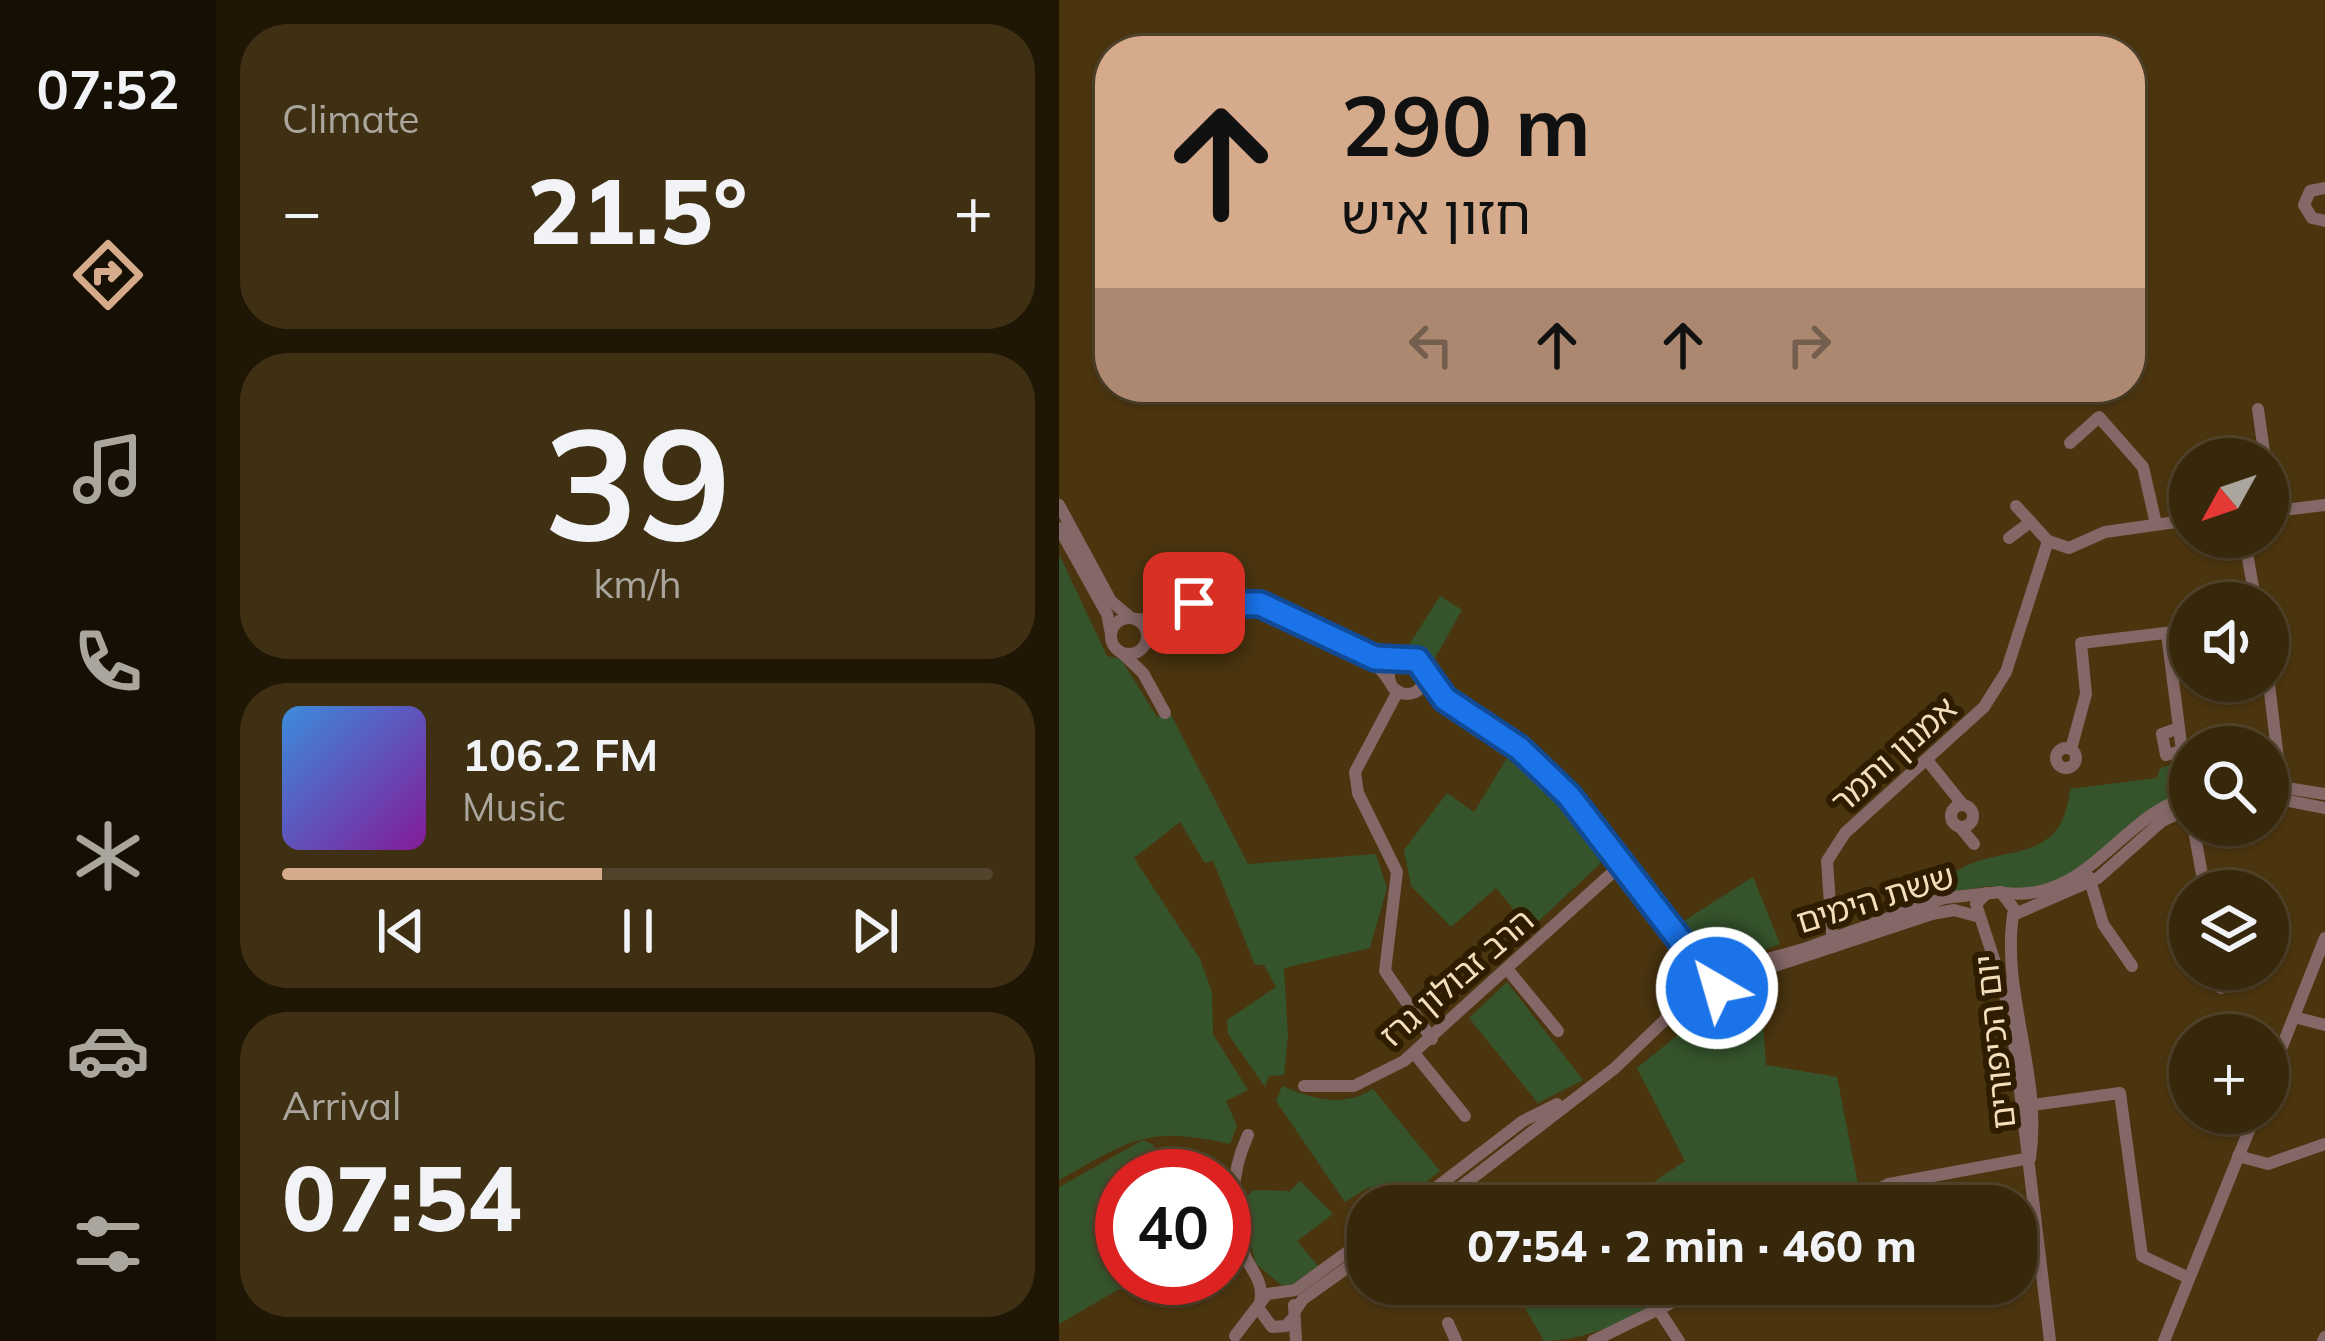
<!DOCTYPE html>
<html lang="en">
<head>
<meta charset="utf-8">
<style>
	body { margin:0; font-family:Mulish,"Noto Sans Hebrew",sans-serif; background:#3f3014; color:#f1f3f6; height:100vh; display:flex; flex-direction:column; font-size:45px; white-space:nowrap }
	* { box-sizing:border-box; margin:0 }
	p { font-size:39px; color:#aba69d }
	.icon { flex:none; width:66px; height:66px; fill:none; stroke:currentColor; stroke-width:2; stroke-linecap:round; stroke-linejoin:round }
	.map { position:relative; flex:1; overflow:hidden }
	.sheet { display:flex; flex-direction:column; gap:24px; padding:24px; background:#1f1606; width:843px }
	.sheet>* { flex:none }
	.hud { position:absolute; left:36px; top:36px; width:1050px; height:366px; border-radius:48px; box-shadow:0 3px 9px #0004,0 0 0 3px #52442c; background:#d6ab8b; color:#111; overflow:hidden }
	.needle { width:78px; rotate:230deg }
	.buttons { position:absolute; left:1110px; top:438px; display:grid; gap:24px }
	.buttons a { display:grid; place-items:center; width:120px; height:120px; border-radius:50%; background:#38280b; box-shadow:0 3px 9px #0004,0 0 0 3px #52442c; font-size:60px }
	.speed { position:absolute; left:36px; top:1149px; display:flex; gap:24px; font-size:60px; font-weight:700; text-align:center }
	.speed>* { display:grid; place-content:center; width:156px; height:156px; border-radius:50%; background:#38280b; box-shadow:0 3px 9px #0004,0 0 0 3px #52442c; line-height:1 }
	.speed .limit { border:18px solid #d22; background:#fff; color:#111 }
	.pin { position:absolute; display:grid; place-items:center; width:102px; height:102px; color:#fff; margin:-51px; border-radius:24px; box-shadow:0 6px 18px #0006 }
	.me { position:absolute; width:132px; margin:-66px; rotate:322deg; stroke-linejoin:round; filter:drop-shadow(0 0 9px #0008) }
	.turn { display:flex; align-items:center; gap:42px; height:252px; padding:0 48px; font-size:54px }
	.turn .icon { width:156px; height:156px; stroke-width:2.5 }
	.turn b { display:block; font-size:84px; line-height:102px }
	.lanes { display:flex; align-items:center; height:114px; padding:0 48px; background:#0003; justify-content:center; gap:60px; direction:ltr }
	.lanes .off { opacity:.35 }
	.big { font-size:90px; font-weight:800; line-height:1.1 }
	.sheet .widget { flex:1; display:flex; flex-direction:column; justify-content:center; gap:18px; min-width:0; padding:0 42px; border-radius:48px; background:#3f3014 }
	.sheet .dial { align-items:center; gap:0 }
	.dial b { font-size:156px; line-height:1 }
	.song { display:flex; align-items:center; gap:36px }
	.cover { width:144px; height:144px; border-radius:18px; background:linear-gradient(135deg,hsl(210 70% 55%),hsl(290 70% 35%)) }
	.played { height:12px; border-radius:6px; background:linear-gradient(90deg,#d6ab8b 45%,#52442c 45%) }
	.keys { display:flex; justify-content:space-around; direction:ltr }
	.heat { display:flex; justify-content:space-between; align-items:center; font-size:66px; direction:ltr }
	.trip { position:absolute; left:288px; top:1185px; width:690px; height:120px; border-radius:48px; background:#38280b; box-shadow:0 3px 9px #0004,0 0 0 3px #52442c; font-weight:800; line-height:120px; text-align:center }
	main { display:flex; flex:1; min-height:0 }
	.menu { display:flex; flex-direction:column; width:216px; justify-content:space-around; align-items:center; background:#161004; color:#aba69d }
	.menu .icon { width:84px; height:84px }
	.menu .selected { color:#d6ab8b }
	.menu b { font-size:54px; color:#f1f3f6 }
	.map>svg:first-child { display:block }
</style>
</head>
<body>
<main>
<nav class="menu">
<b>07:52</b>
<svg class="icon selected" aria-label="directions" viewBox="0 0 24 24"><path d="M12 3l9 9-9 9-9-9zM9 14v-3h6M13 9l2 2-2 2"/></svg>
<svg class="icon" aria-label="music" viewBox="0 0 24 24"><path d="M9 18V5l10-2v13"/><circle cx="6" cy="18" r="3"/><circle cx="16" cy="16" r="3"/></svg>
<svg class="icon" aria-label="phone" viewBox="0 0 24 24"><path d="M5 4h4l2 5-3 2q2 4 5 5l2-3 5 2v4C11 20 4 13 5 4z"/></svg>
<svg class="icon" aria-label="climate" viewBox="0 0 24 24"><path d="M12 3v18M4 7l16 10M4 17L20 7"/></svg>
<svg class="icon" aria-label="car" viewBox="0 0 24 24"><path d="M5 17H2v-5l4-1 3-4h7l3 4 3 1v5h-3M9 17h6M6 11h13"/><circle cx="7" cy="17" r="2"/><circle cx="17" cy="17" r="2"/></svg>
<svg class="icon" aria-label="filters" viewBox="0 0 24 24"><path d="M4 7h16M4 17h16"/><circle cx="9" cy="7" r="2"/><circle cx="15" cy="17" r="2"/></svg>
</nav>
<section class="sheet">
<div class="widget"><p>Climate</p>
<div class="heat"><a>−</a><b class="big">21.5°</b><a>+</a></div>
</div>
<div class="widget dial"><b>39</b><p>km/h</p></div>
<div class="widget">
<div class="song"><i class="cover"></i><div><b>106.2 FM</b><p>Music</p></div></div>
<div class="played"></div>
<div class="keys"><svg class="icon" aria-label="previous" viewBox="0 0 24 24"><path d="M18 5L8 12l10 7zM5 5v14"/></svg><svg class="icon" aria-label="pause" viewBox="0 0 24 24"><path d="M8 5v14M16 5v14"/></svg><svg class="icon" aria-label="next" viewBox="0 0 24 24"><path d="M6 5l10 7-10 7zM19 5v14"/></svg></div>
</div>
<div class="widget"><p>Arrival</p><b class="big">07:54</b></div>
</section>
<div class="map">
<svg width="1266" height="1341" viewBox="0 0 1266 1341">
	<rect width="100%" height="100%" fill="#4b350f"/>
	<g fill="#35542c">
		<path d="M0,554L48,656L62,659L98,717L110,711L189,864L317,854L328,888L311,948L225,968L229,1036L225,1075L210,1076L206,1087L169,1034L168,1020L217,987L205,965H196L154,861L146,863L121,822L75,858L141,959L153,992L154,1034L189,1090L167,1101L178,1126L171,1144C86,1125 73,1140 0,1180Z"/>
		<polygon points="381,596 403,610 375,660 350,645"/>
		<path d="M448,758C469,775 537,837 542,863L471,929L437,888L392,927L352,886L345,850L388,793L415,812Z"/>
		<path d="M1127,761L1131,794L1022,870L987,884L966,890L932,886L875,894C917,829 1002,883 1011,789L1098,778L1101,768Z"/>
		<polygon points="694,877 721,944 679,960 651,959 620,924"/>
		<polygon points="701,980 707,1065 778,1077 799,1184 795,1196 780,1206 559,1206 626,1161 578,1068 643,1015 675,1007"/>
		<polygon points="448,982 524,1080 479,1103 410,1018"/>
		<path d="M223,1086C255,1099 283,1108 314,1089L381,1171L337,1206H326L310,1187L286,1202L217,1101Z"/>
		<polygon points="84,1140 95,1145 91,1176 63,1176 63,1278 79,1278 0,1324 0,1187"/>
		<polygon points="241,1181 274,1214 238,1241 259,1266 234,1284 222,1285 197,1264 181,1204 194,1190 231,1191"/>
		<path d="M452,1284H631C590,1310 534,1341 485,1341Z"/>
	</g>
	<g fill="none" stroke-linecap="round" stroke-linejoin="round">
		<g stroke="#846767" stroke-width="12">
			<polyline points="1266,188 1251,191 1245,205 1253,218 1266,221"/>
			<polyline points="1199,409 1206,459"/>
			<polyline points="1011,443 1040,417 1084,467 1097,524"/>
			<polyline points="1209,483 1213,511"/>
			<polyline points="0,505 52,601 72,618"/>
			<polyline points="957,506 989,541 1010,548 1046,532 1131,520"/>
			<polyline points="1209,512 1266,505"/>
			<polyline points="0,528 48,614 52,634"/>
			<polyline points="1185,537 1197,603"/>
			<polyline points="950,538 970,523"/>
			<circle cx="70" cy="636" r="18"/>
			<path d="M77,619C102,622 116,606 139,602C195,591 300,633 331,682"/>
			<polyline points="1108,634 1123,751 1107,755 1103,734 1120,728"/>
			<polyline points="63,653 84,673 106,713"/>
			<circle cx="348" cy="676" r="18"/>
			<path d="M366,672C385,716 446,734 480,765C544,824 581,910 647,966"/>
			<polyline points="1209,676 1224,800"/>
			<polyline points="339,691 296,772 299,793 338,872 326,971 373,1039"/>
			<circle cx="1007" cy="758" r="10"/>
			<polyline points="1012,749 1027,694 1022,643 1131,630"/>
			<polyline points="868,760 904,805"/>
			<polyline points="1209,785 1266,794"/>
			<polyline points="1209,797 1266,808"/>
			<circle cx="903" cy="816" r="11"/>
			<polyline points="1134,825 1146,891"/>
			<polyline points="902,828 915,844"/>
			<polyline points="1030,877 1044,924 1073,966"/>
			<polyline points="928,893 917,904 945,990 956,1049 991,1341"/>
			<path d="M946,893C1029,903 1062,815 1131,796"/>
			<polyline points="954,915 1039,878 1103,821 1131,808"/>
			<polyline points="774,947 768,861 786,833 925,707 947,672 989,541"/>
			<polyline points="1159,969 1162,988"/>
			<polyline points="449,970 499,1031"/>
			<polyline points="1235,1017 1266,1025"/>
			<path d="M607,1018L625,974L634,967L673,969L748,948L885,898L942,892L955,909C940,990 984,1074 971,1158"/>
			<polyline points="355,1053 406,1116"/>
			<polyline points="1209,1082 1266,938"/>
			<polyline points="245,1086 295,1086 345,1061 564,863"/>
			<polyline points="973,1105 1061,1093 1083,1256 1130,1278"/>
			<path d="M189,1135C171,1174 169,1217 187,1258C195,1274 205,1283 201,1303"/>
			<polyline points="1179,1156 1209,1164 1266,1144"/>
			<polyline points="353,1206 464,1121 498,1104"/>
			<polyline points="377,1206 556,1068 610,1016 650,1000 667,982 873,914 895,910 917,916"/>
			<polyline points="785,1206 830,1184 971,1158"/>
			<polyline points="235,1305 237,1341"/>
			<polyline points="200,1309 213,1327 227,1326 235,1317"/>
			<polyline points="236,1311 244,1299 309,1253"/>
			<polyline points="601,1312 620,1341"/>
			<polyline points="389,1323 397,1341"/>
			<polyline points="176,1336 208,1294 236,1290 309,1237"/>
			<polyline points="534,1341 651,1284"/>
			<polyline points="1105,1341 1197,1113"/>
			<polyline points="1264,1341 1266,1337"/>
		</g>
	</g>
	<g fill="none" stroke-linecap="round" stroke-linejoin="round">
		<defs>
			<polyline id="route" points="135,603 201,604 316,658 358,660 386,699 460,748 510,796 621,940 655,972 658,988"/>
		</defs>
		<use href="#route" stroke="#114b97" stroke-width="30"/>
		<use href="#route" stroke="#1a73e8" stroke-width="21"/>
	</g>
	<g text-anchor="middle" dominant-baseline="central" stroke-width="12" stroke-linejoin="round" paint-order="stroke">
		<g font-size="33" fill="#f4debc" stroke="#2e1d00">
			<text transform="translate(834 754) rotate(-42)">אמנון ותמר</text>
			<text transform="translate(816 898) rotate(-17)">ששת הימים</text>
			<text transform="translate(397 977) rotate(-41)">הרב זבולון גרז</text>
			<text transform="translate(935 1042) rotate(-96)">יום הכיפורים</text>
		</g>
	</g>
</svg>
<div class="buttons">
<a><svg class="needle" viewBox="-14 -14 28 28"><path d="M0-13l5 13h-10z" fill="#e53935"/><path d="M0 13l5-13h-10z" fill="#aba69d"/></svg></a>
<a><svg class="icon" aria-label="sound" viewBox="0 0 24 24"><path d="M4 9h4l5-4v14l-5-4H4zM17 9q2 3 0 6"/></svg></a>
<a><svg class="icon" aria-label="search" viewBox="0 0 24 24"><circle cx="10" cy="10" r="6"/><path d="M15 15l6 6"/></svg></a>
<a><svg class="icon" aria-label="layers" viewBox="0 0 24 24"><path d="M12 4l9 5-9 5-9-5zM3 14l9 5 9-5"/></svg></a>
<a>+</a>
</div>
<div class="speed"><div class="limit">40</div></div>
<div class="pin" style="left:135px;top:603px;background:#d93025"><svg class="icon" aria-label="arrive" viewBox="0 0 24 24"><path d="M6 21V4h12l-3 4 3 4H6"/></svg></div>
<svg class="me" style="left:658px;top:988px" viewBox="-20 -20 40 40"><circle r="17" fill="#1a73e8" stroke="#fff" stroke-width="3"/><path d="M0-11L8 9 0 5-8 9z" fill="#fff"/></svg>
<div class="trip">07:54 · 2 min · 460 m</div>
<div class="hud">
<div class="turn"><svg class="icon" aria-label="ahead" viewBox="0 0 24 24"><path d="M12 20V5M6 11l6-6 6 6"/></svg><div><b>290 m</b>חזון איש</div></div>
<div class="lanes"><svg class="icon off" aria-label="left" viewBox="0 0 24 24"><path d="M17 20v-9H6M10 6l-5 5 5 5"/></svg><svg class="icon" aria-label="ahead" viewBox="0 0 24 24"><path d="M12 20V5M6 11l6-6 6 6"/></svg><svg class="icon" aria-label="ahead" viewBox="0 0 24 24"><path d="M12 20V5M6 11l6-6 6 6"/></svg><svg class="icon off" aria-label="right" viewBox="0 0 24 24"><path d="M7 20v-9h11M14 6l5 5-5 5"/></svg></div>
</div>
</div>
</main>
</body>
</html>
